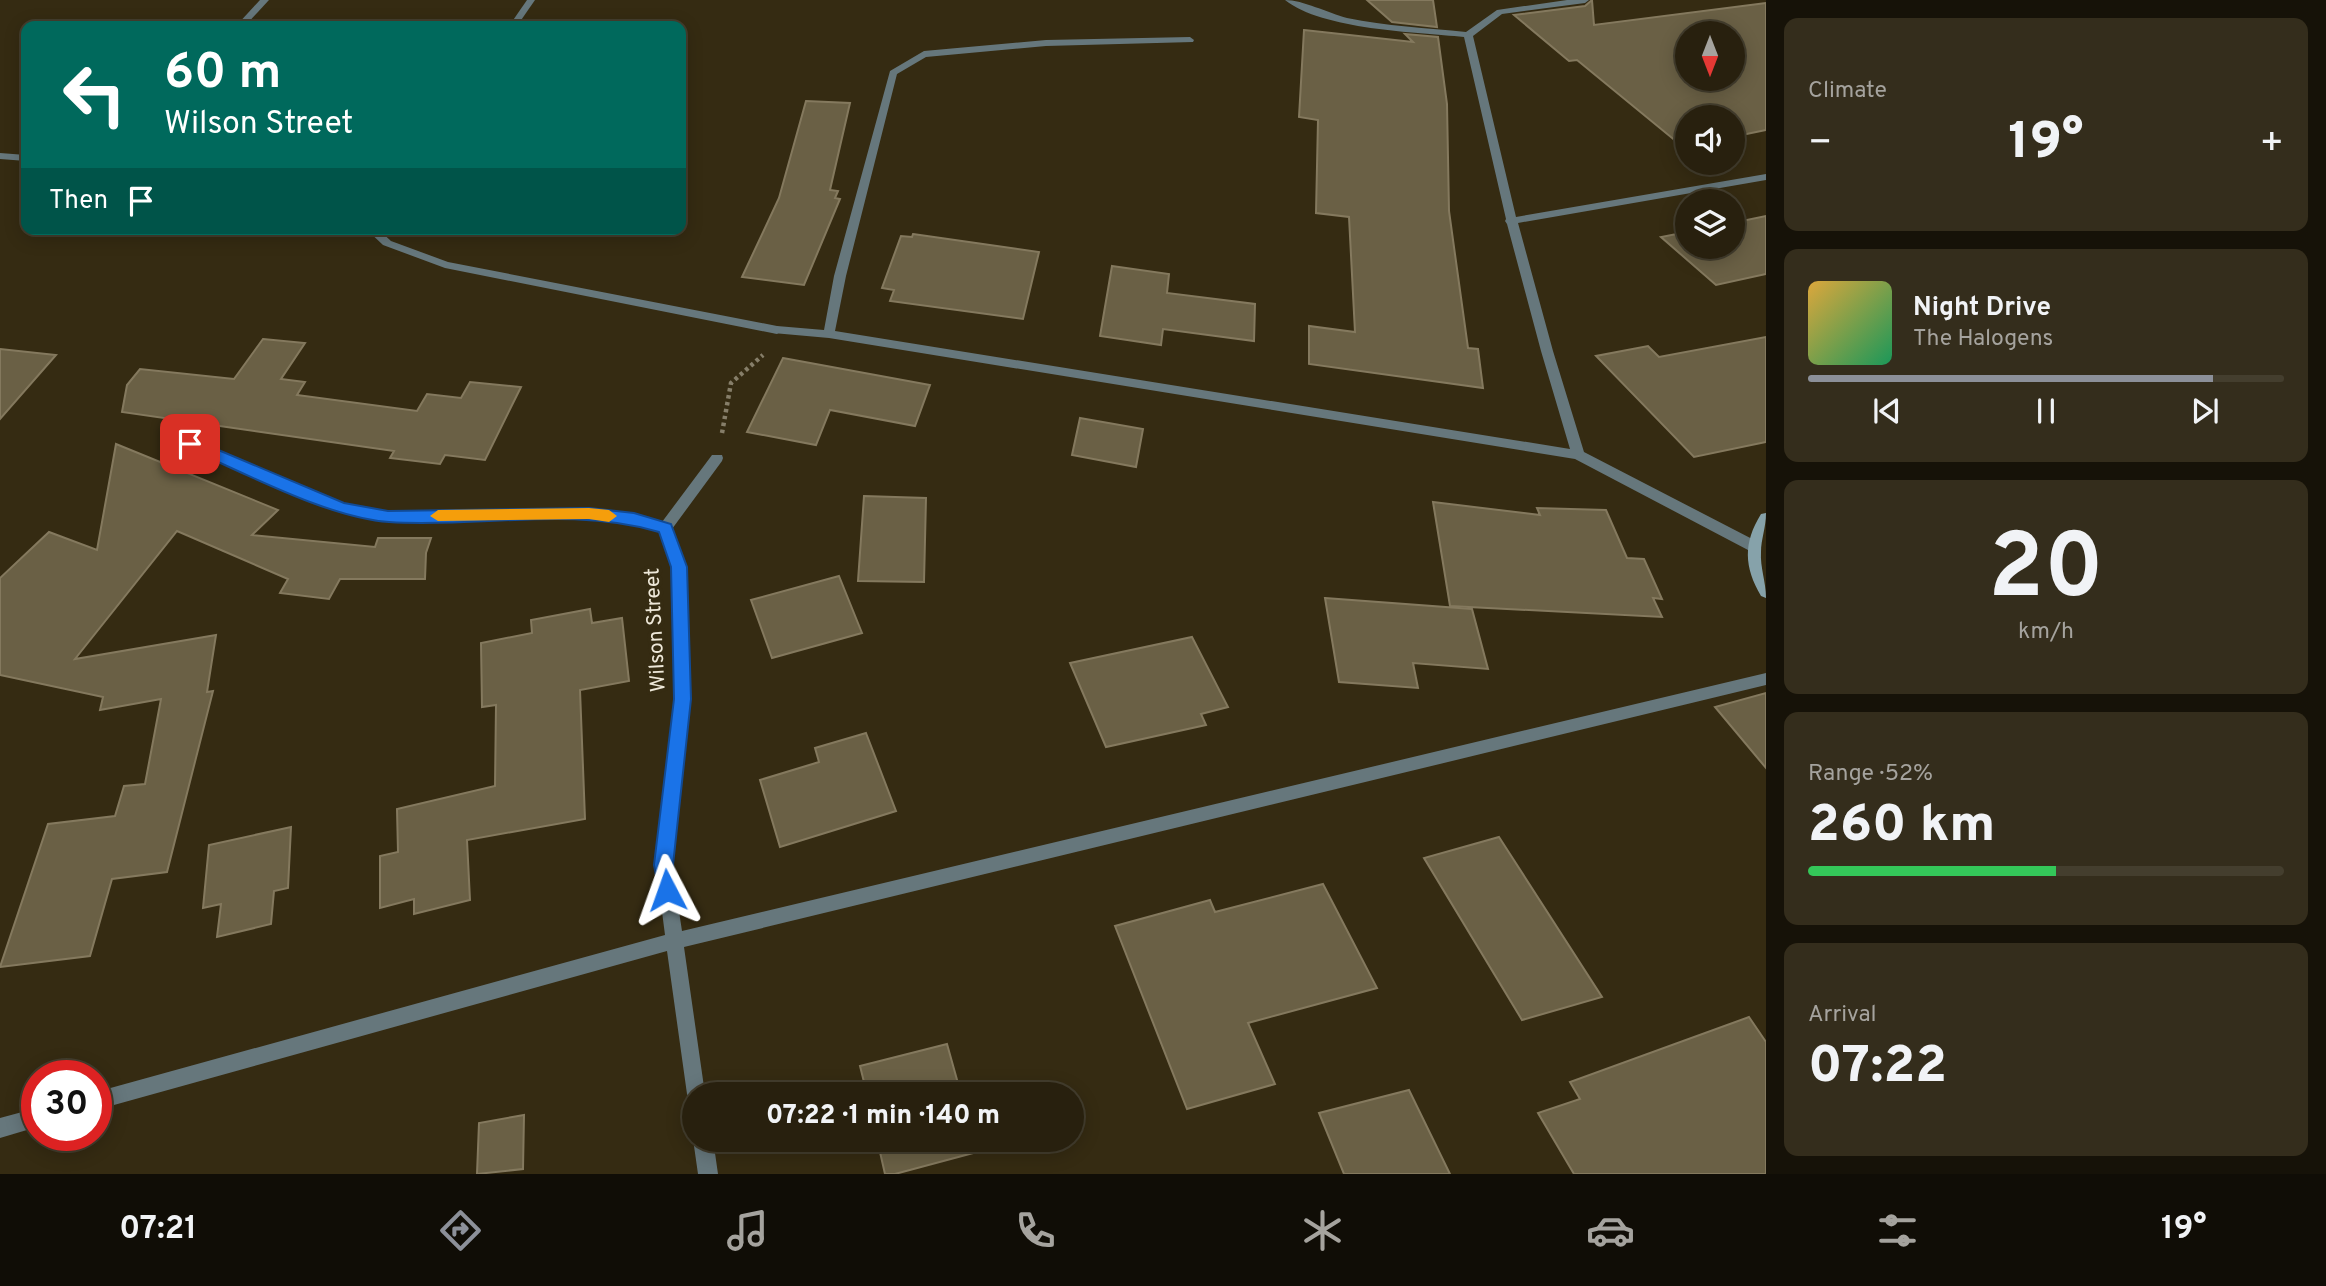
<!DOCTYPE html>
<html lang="en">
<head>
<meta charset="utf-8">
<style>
	body { margin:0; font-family:Overpass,sans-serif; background:#342d1c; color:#f1f3f6; height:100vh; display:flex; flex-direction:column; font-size:26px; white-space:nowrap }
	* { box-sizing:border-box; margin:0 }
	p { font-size:23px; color:#a5a39e }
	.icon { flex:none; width:38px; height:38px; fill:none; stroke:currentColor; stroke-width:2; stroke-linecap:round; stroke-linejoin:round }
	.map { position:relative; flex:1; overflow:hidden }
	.sheet { display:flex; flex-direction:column; gap:18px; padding:18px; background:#161208; width:560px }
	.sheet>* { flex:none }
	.top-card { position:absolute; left:21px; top:21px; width:665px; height:214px; border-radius:14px; box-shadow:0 4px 18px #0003,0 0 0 2px #443e2e; background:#00695c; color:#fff; overflow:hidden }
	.needle { width:46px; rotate:180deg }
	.tools { position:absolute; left:1675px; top:21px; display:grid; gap:14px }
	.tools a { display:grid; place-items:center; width:70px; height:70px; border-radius:50%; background:#28200e; box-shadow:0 4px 18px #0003,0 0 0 2px #443e2e; font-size:35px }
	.speed { position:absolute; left:21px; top:1060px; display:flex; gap:14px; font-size:35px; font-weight:700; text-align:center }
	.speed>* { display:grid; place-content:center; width:91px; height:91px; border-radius:50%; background:#28200e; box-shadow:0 4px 18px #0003,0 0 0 2px #443e2e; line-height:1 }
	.speed .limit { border:10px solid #d22; background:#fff; color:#111 }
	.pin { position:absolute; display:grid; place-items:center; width:60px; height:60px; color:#fff; margin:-30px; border-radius:14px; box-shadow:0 4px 10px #0006 }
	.me { position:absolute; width:77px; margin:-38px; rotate:356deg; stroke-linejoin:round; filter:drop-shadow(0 0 5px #0008) }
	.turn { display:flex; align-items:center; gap:24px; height:147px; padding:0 28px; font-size:32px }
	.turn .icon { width:91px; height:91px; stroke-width:2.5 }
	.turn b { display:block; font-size:49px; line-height:60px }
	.then { display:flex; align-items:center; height:66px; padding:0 28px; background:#0003; gap:14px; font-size:26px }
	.big { font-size:52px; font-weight:800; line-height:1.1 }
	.sheet .widget { flex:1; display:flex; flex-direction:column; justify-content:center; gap:10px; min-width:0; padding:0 24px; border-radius:14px; background:#342d1c }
	.sheet .dial { align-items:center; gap:0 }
	.dial b { font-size:91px; line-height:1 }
	.song { display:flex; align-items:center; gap:21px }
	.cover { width:84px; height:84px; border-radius:10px; background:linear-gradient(135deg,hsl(40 70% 55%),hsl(150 70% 35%)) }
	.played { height:7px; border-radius:4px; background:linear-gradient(90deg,#8c9099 85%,#443e2e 85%) }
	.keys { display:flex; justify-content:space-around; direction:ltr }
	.heat { display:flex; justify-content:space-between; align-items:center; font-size:38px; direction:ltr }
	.charge { height:10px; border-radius:5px; background:linear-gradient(90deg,#34c759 52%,#443e2e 0) }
	.trip { position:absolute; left:682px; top:1082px; width:402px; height:70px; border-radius:35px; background:#28200e; box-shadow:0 4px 18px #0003,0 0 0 2px #443e2e; font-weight:800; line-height:70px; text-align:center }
	.tab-bar { display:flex; height:112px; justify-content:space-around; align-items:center; background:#100d06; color:#a5a39e }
	.tab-bar .icon { width:49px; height:49px }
	.tab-bar .selected { color:#8c9099 }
	.tab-bar b { font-size:32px; color:#f1f3f6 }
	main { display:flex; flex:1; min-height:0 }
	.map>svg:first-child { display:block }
</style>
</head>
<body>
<main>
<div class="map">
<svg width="1766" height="1174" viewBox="0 0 1766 1174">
	<rect width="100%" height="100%" fill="#352b12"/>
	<g fill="#6a6045" stroke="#84795e" stroke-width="2" fill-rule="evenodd">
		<polygon points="1367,0 1433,0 1437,27 1392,22"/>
		<path d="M1592,0L1594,25L1766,3V130L1732,137V117H1687V146L1683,147L1577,60L1569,61L1514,15L1585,6ZM1687,33H1732V79H1687Z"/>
		<polygon points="1304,30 1413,42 1405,34 1438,37 1447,104 1449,211 1468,348 1478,349 1483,388 1309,364 1309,326 1355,332 1349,217 1316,213 1318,120 1299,117"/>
		<polygon points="806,101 850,103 830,190 838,191 835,198 840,199 804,285 742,277 779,198"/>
		<polygon points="1766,216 1766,274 1716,285 1661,237 1687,232 1687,247 1732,247 1732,223"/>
		<polygon points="913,234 1039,252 1023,319 890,301 894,290 882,288 901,236 912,237"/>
		<polygon points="1112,266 1169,274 1167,293 1255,304 1254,341 1163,329 1161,345 1100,336"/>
		<polygon points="1766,337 1766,442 1694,457 1596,356 1648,346 1659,357"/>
		<polygon points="263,339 305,343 281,379 305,382 297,395 417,411 427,394 461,398 470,382 521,387 485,460 445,455 440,464 390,458 394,451 122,412 127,385 140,369 234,379"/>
		<polygon points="0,349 56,355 0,419"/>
		<polygon points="783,358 930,385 915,426 830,410 816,445 747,432"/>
		<polygon points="1080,418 1143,429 1136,467 1072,455"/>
		<polygon points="116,444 278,510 252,535 375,547 378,538 431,538 426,553 425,579 340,579 329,599 280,593 288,579 177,531 75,659 216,635 207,692 213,691 167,872 112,879 90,956 0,967 48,824 115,816 124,786 145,784 161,699 100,710 103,697 0,675 0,578 49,532 97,550"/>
		<polygon points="864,496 926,498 924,582 858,581"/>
		<polygon points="1433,502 1540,515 1537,508 1606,510 1627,558 1644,559 1662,599 1653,598 1662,617 1450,606"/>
		<polygon points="839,576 862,633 772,658 751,600"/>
		<polygon points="1325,598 1472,609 1488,669 1413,663 1418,688 1339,682"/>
		<polygon points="590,609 592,623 622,618 629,681 580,690 585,819 467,840 470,900 414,914 414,899 380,908 380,856 398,852 397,809 495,786 496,705 482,707 481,643 532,633 531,620"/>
		<polygon points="1192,637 1228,707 1201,714 1206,725 1106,747 1070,663"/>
		<polygon points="1766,693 1766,768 1715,707"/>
		<polygon points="866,733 896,811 780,847 760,780 819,762 815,748"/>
		<polygon points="291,827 288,888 274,891 271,924 217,937 221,904 203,908 209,845"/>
		<polygon points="1499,837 1602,997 1522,1020 1424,858"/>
		<polygon points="1323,884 1377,988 1248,1023 1275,1084 1187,1109 1115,926 1210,900 1215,912"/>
		<polygon points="1749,1017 1766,1042 1766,1174 1574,1174 1538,1113 1580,1099 1570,1082"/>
		<polygon points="947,1044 961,1094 867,1094 860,1066"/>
		<polygon points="1409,1090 1450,1174 1344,1174 1319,1113"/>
		<polygon points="524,1115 523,1169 477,1174 479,1123"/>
		<polygon points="877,1139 974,1139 977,1152 895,1174 885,1174"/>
	</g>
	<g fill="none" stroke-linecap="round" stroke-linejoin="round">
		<polyline stroke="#867e69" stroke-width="4.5" stroke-dasharray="3.5 3.5" stroke-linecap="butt" points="722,433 731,383 763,355"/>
		<polygon fill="#66777c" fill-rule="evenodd" points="366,229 378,229 391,241 448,262 777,326 783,330 777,334 445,268 383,245"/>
		<g fill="#66777c" fill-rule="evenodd">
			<polygon points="260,0 269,0 245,26 236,26"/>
			<polygon points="527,0 535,0 517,26 509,26"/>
			<path d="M1285,0C1303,0 1328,13 1347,18C1386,26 1427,28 1466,32L1497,10L1567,0H1589L1585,3L1502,14L1473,36L1516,217L1766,174V180L1518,223L1553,351L1584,452L1758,542L1760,546L1758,550H1748L1575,459L829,338L773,333L771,330L777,326L824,330L834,276L890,71L924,51L1046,40L1190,37L1194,40L1193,42L1046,46L926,57L897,74L846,276L835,331L1570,449L1541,351L1507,224L1505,221L1506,219L1464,37C1416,32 1323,30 1285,0Z"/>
			<polygon points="0,153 26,155 26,161 0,159"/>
			<polygon points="190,439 344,503 388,511 589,509 634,514 662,522 712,455 722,455 723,458 722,461 672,529 686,567 691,699 672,865 682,931 1766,673 1766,685 684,947 705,1094 695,1094 695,1103 689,1101 687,1094 667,951 96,1110 96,1092 665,935 656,865 675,699 672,567 660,531 634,524 589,519 388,521 342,513 186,447 184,444 186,441"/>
			<polygon points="37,1108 37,1127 0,1138 0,1118"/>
			<polygon points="695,1136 695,1139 713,1139 718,1174 698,1174 693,1139"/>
		</g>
		<path fill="#86a2aa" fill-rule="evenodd" d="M1766,513C1766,528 1761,539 1761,552C1760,568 1766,581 1766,598L1761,596C1744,567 1743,543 1761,514Z"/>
	</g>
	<path fill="#1a73e8" stroke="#114b97" stroke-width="2" d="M190,438L344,503L388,511L589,508L634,513L671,524L687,567L691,699L673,865L677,890L674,897L667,899L660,897L654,865L674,699L671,567L659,532C571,506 479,528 389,522C328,518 243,472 185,447L183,444L185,440Z"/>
	<polygon fill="#f59e0b" points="589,508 609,510 617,516 609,522 589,519 438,521 430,516 438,510"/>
	<g text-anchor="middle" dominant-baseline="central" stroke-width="7" stroke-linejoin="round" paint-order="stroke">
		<g font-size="21" fill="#eee8d9" stroke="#352b12">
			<text transform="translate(656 630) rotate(-93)">Wilson Street</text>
		</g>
	</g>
</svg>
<div class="tools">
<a><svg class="needle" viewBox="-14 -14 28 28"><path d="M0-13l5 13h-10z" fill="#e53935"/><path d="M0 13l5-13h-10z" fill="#a5a39e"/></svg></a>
<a><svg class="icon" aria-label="sound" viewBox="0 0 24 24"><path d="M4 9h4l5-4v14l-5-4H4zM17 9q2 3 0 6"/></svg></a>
<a><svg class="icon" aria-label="layers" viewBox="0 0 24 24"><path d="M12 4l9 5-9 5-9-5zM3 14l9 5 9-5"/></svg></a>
</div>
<div class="speed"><div class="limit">30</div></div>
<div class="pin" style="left:190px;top:444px;background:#d93025"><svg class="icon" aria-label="arrive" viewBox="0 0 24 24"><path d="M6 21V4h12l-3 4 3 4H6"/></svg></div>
<svg class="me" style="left:667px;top:890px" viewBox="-20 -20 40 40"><path d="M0-17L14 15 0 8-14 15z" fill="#1a73e8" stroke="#fff" stroke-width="4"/></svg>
<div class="trip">07:22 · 1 min · 140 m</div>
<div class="top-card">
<div class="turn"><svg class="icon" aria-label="left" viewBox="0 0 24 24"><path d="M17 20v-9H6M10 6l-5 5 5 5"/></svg><div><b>60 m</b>Wilson Street</div></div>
<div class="then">Then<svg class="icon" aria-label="arrive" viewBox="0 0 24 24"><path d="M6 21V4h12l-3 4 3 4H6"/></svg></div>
</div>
</div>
<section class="sheet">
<div class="widget"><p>Climate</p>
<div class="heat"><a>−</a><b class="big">19°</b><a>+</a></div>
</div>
<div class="widget">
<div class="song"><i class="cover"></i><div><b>Night Drive</b><p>The Halogens</p></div></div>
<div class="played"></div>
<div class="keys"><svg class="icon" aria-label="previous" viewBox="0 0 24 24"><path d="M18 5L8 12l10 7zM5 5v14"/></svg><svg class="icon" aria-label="pause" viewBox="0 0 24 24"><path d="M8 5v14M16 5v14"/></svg><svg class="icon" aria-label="next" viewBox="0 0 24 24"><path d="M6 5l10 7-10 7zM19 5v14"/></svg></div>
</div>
<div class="widget dial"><b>20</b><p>km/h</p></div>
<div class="widget"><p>Range · 52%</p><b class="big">260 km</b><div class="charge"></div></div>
<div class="widget"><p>Arrival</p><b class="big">07:22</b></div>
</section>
</main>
<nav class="tab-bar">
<b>07:21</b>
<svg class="icon selected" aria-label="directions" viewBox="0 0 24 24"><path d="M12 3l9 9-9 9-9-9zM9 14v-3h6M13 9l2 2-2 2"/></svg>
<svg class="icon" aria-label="music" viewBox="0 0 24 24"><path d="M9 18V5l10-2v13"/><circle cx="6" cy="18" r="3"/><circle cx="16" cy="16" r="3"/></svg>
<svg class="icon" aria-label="phone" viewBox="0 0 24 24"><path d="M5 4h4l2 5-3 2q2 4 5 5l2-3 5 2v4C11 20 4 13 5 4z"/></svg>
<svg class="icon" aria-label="climate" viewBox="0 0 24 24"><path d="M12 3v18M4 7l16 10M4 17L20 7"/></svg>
<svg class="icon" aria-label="car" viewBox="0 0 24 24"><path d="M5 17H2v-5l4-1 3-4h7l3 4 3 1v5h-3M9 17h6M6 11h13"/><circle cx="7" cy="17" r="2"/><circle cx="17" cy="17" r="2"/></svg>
<svg class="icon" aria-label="filters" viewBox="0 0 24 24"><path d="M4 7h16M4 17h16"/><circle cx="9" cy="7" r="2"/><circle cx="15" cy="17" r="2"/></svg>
<b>19°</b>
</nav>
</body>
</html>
